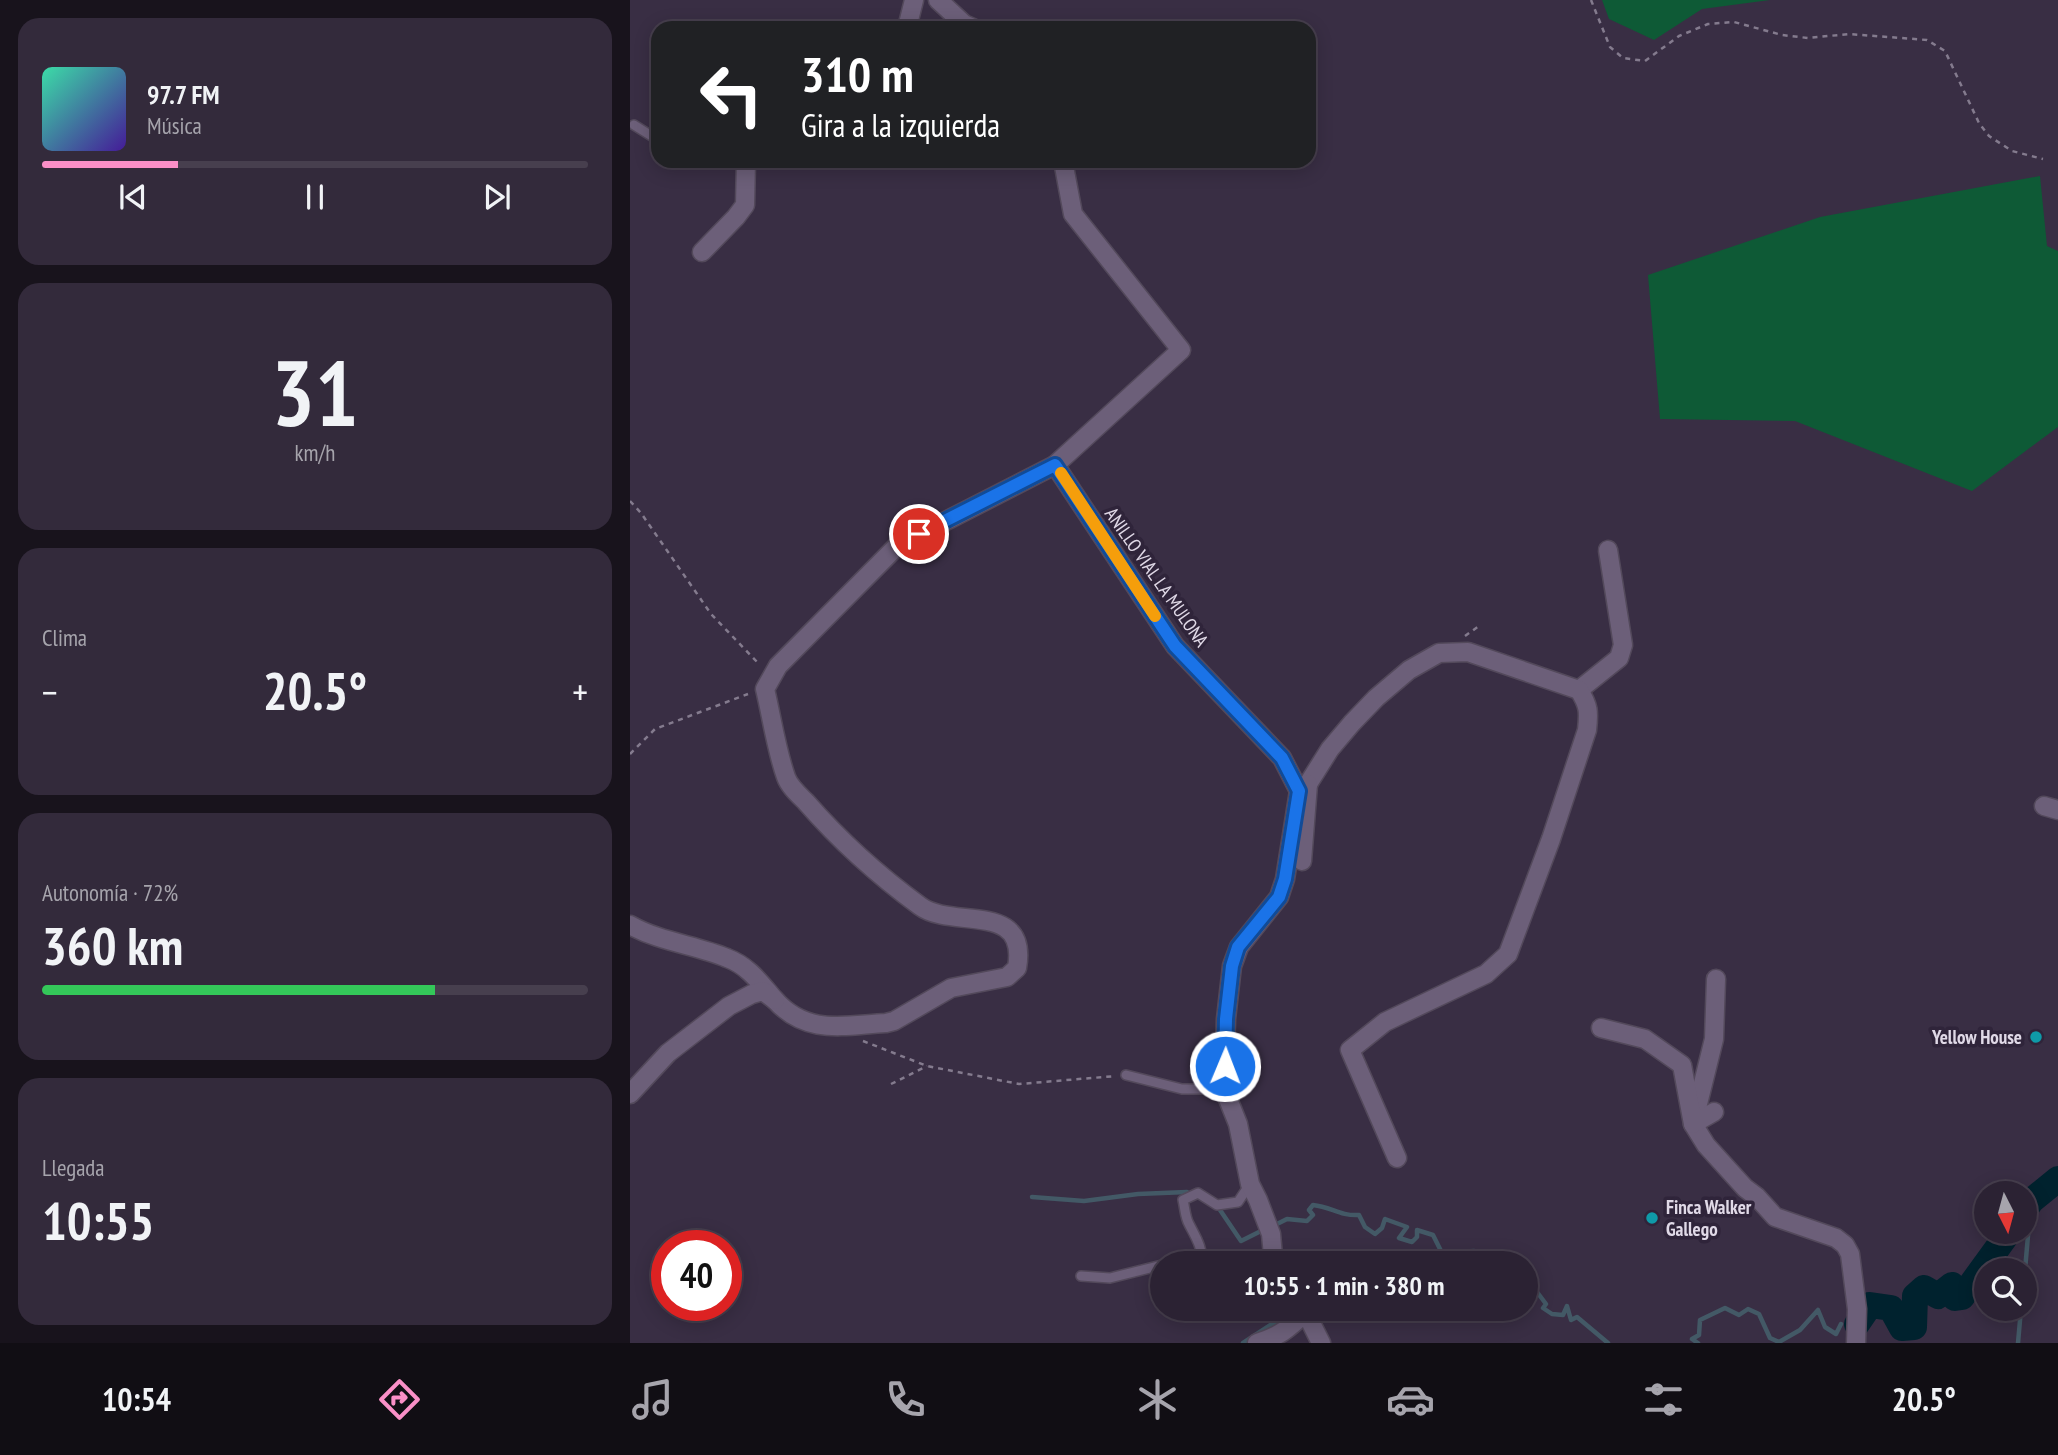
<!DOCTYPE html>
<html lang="es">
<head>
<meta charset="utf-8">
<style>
	body { margin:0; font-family:"PT Sans Narrow",sans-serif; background:#332a3b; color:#f1f3f6; height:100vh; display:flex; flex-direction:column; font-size:26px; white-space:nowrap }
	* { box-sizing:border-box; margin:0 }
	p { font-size:23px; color:#a6a4ac }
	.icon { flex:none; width:38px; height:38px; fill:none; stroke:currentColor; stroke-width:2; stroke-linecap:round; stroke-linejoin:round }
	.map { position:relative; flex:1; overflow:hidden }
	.side { display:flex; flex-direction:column; gap:18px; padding:18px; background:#18131c; width:630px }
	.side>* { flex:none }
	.top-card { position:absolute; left:21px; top:21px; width:665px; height:147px; border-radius:21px; box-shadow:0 4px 18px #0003,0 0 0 2px #473f4e; background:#202124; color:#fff; overflow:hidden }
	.needle { width:46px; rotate:174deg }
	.tools { position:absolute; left:1344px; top:1181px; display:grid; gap:14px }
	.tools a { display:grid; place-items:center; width:63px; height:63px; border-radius:50%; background:#2b2233; box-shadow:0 4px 18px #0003,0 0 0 2px #473f4e; font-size:35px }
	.speed { position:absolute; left:21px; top:1230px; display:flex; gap:14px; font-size:35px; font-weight:700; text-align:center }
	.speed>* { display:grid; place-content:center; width:91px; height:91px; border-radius:50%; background:#2b2233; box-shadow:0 4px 18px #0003,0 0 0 2px #473f4e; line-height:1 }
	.speed .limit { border:10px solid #d22; background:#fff; color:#111 }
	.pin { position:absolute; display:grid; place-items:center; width:60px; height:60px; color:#fff; margin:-30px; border:4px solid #fff; border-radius:50%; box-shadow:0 2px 7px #0007 }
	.me { position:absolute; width:77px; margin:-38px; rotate:1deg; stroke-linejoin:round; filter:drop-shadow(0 0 5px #0008) }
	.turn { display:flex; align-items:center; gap:24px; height:147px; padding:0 35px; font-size:32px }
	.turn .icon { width:91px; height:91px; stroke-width:2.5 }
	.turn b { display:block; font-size:49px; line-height:60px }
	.big { font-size:52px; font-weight:800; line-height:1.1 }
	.side .tile { flex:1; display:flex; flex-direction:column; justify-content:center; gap:10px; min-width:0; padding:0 24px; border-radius:21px; background:#332a3b }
	.side .dial { align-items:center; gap:0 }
	.dial b { font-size:91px; line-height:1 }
	.song { display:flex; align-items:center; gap:21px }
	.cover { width:84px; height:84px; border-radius:10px; background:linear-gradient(135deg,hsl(160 70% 55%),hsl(260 70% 35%)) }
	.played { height:7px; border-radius:4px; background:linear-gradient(90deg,#fa8fc7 25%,#473f4e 25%) }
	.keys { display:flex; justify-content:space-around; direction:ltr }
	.heat { display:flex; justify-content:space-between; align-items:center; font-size:38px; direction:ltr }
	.charge { height:10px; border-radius:5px; background:linear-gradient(90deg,#34c759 72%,#473f4e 0) }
	.trip { position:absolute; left:520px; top:1251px; width:388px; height:70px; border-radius:35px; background:#2b2233; box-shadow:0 4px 18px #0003,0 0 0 2px #473f4e; font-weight:800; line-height:70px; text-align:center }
	.tabs { display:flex; height:112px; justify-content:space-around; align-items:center; background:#110e14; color:#a6a4ac }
	.tabs .icon { width:49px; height:49px }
	.tabs .selected { color:#fa8fc7 }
	.tabs b { font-size:32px; color:#f1f3f6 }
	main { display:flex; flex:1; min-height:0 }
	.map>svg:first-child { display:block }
</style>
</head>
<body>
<main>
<section class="side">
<div class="tile">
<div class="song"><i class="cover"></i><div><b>97.7 FM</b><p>Música</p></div></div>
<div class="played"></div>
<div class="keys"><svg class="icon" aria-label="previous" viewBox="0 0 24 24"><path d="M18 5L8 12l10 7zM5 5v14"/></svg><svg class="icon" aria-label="pause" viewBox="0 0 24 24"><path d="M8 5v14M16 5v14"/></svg><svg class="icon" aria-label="next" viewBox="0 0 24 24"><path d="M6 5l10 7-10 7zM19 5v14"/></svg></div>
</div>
<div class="tile dial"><b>31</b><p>km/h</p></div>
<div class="tile"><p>Clima</p>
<div class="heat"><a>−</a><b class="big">20.5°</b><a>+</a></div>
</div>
<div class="tile"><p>Autonomía · 72%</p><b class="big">360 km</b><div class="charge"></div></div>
<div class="tile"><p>Llegada</p><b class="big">10:55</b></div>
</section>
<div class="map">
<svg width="1428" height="1343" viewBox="0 0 1428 1343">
	<rect width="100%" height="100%" fill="#392e44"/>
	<g fill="#0e5a36">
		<polygon points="972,0 1140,0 1072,9 1024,40 979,19"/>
		<polygon points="1410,176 1417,246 1428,251 1428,427 1342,491 1165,421 1030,419 1018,275 1190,217"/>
	</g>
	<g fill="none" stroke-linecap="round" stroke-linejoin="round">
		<g stroke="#435966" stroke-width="4.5">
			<polyline points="402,1197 454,1201 508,1194 557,1192"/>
			<polyline points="588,1207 611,1241 635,1229"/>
			<path d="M643,1226L657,1219L677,1221L683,1215L679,1210L683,1205C702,1207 709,1216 729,1215L735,1227L745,1234L752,1228L755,1219L777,1227L769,1238L782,1242L787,1237V1230L803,1235L812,1253L844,1251L857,1259H860L861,1264"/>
			<polyline points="871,1264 876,1262 878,1264"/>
			<polyline points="1395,1270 1401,1201"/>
			<polyline points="896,1273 902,1286 901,1291 904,1293 907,1292 916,1304 913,1308 922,1314 933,1315 937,1306 941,1320 947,1317 978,1343"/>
			<polyline points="613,1343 645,1322 652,1309"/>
			<polyline points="1068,1343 1062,1339 1069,1335 1070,1320 1095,1308 1109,1315 1118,1309 1129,1314 1140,1338 1149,1342 1170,1330 1188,1310 1195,1327 1206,1334 1211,1324"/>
			<polyline points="1388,1343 1391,1309"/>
		</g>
		<g stroke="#00222e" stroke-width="26">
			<polyline points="1395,1210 1401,1201 1428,1179"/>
			<polyline points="1227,1324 1240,1305 1261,1308 1272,1328 1284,1327 1285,1296 1294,1288 1308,1296 1322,1285 1325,1298 1332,1297 1379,1232"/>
		</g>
		<defs>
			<g id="service">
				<polyline points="4,125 28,140"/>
				<polyline points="496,1075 552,1089 594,1089"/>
				<path d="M571,1264C574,1249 565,1236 559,1224C555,1217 555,1208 553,1200L568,1193L587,1205L608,1202L620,1184"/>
				<polyline points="451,1276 480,1278 532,1265"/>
			</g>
			<g id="minor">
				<polyline points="277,28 284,0"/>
				<polyline points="72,252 106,217 115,205 116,161"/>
				<polyline points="949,690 989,658 993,645 978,550"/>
				<path d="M669,791L678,784L700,749L722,723L746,698L779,670L809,653L838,652L949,690C959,706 959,712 957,730L921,839L878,954L856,974L755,1022L720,1050L767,1158"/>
				<polyline points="1414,806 1428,810"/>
				<polyline points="672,861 678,784"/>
				<path d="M0,925C30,942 66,945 97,958C119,966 131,984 145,1000C177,1036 215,1025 256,1023L264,1021L321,988L377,977L387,968C399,900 322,930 290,906C249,876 210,841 176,802C169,795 159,786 156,777C146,749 142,718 135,689L148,666L267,546L425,465"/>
				<polyline points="1086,979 1084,1039 1063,1124 1076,1145 1115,1188 1127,1197 1145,1217 1206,1238 1215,1245 1220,1254 1227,1309 1226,1343"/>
				<polyline points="971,1028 1015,1039 1052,1065 1063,1124 1084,1112"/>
				<polyline points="0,1094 38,1053 99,1006 122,994 133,991 145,1000"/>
				<path d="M627,1343C650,1336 658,1329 675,1313"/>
			</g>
			<g id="tertiary">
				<polyline points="308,0 334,24 343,28"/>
				<polyline points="433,161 443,214 551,350 425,465 545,646 652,758 669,791 655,879 649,897 609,947 602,966 596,1019 594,1089 608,1124 620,1184 628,1200 641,1234 643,1256 648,1264"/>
				<polyline points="674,1309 691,1343"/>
			</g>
		</defs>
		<use href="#service" stroke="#53495b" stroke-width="12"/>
		<use href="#minor" stroke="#53495b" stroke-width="21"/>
		<use href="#tertiary" stroke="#53495b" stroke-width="21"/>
		<g stroke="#847b8e" stroke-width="2.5" stroke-dasharray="5 5" stroke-linecap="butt">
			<polyline points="961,0 980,47 993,58 1015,61 1049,36 1078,24 1104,22 1152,35 1178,38 1219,34 1297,40 1315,51 1349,123 1359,136 1382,151 1413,159"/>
			<polyline points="0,501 11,513 81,614 129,664"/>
			<polyline points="835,636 849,626"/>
			<polyline points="0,754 25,729 118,694"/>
			<polyline points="233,1041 297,1066 389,1084 486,1076"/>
			<polyline points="261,1084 297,1066"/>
		</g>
		<use href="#service" stroke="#6c5f79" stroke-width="9"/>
		<use href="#minor" stroke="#6c5f79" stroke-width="18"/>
		<use href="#tertiary" stroke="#6c5f79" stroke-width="18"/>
	</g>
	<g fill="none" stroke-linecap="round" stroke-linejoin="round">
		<defs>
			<polyline id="route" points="289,534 425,465 545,646 652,758 669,791 655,879 649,897 608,947 602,966 596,1019 595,1066"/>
		</defs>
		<use href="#route" stroke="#114b97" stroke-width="18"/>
		<use href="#route" stroke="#1a73e8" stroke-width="12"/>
		<polyline stroke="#f59e0b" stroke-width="12" points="431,473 525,616"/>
	</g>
	<g fill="#0f9aa8" stroke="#2f243a" stroke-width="2.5">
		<circle cx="1406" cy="1037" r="7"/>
		<circle cx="1022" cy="1218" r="7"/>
	</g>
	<g text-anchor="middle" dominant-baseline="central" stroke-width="7" stroke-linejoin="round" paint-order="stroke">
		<g font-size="19" fill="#e0d9e7" stroke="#2f243a">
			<text transform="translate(527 577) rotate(55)">ANILLO VIAL LA MULONA</text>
		</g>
		<g font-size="19" font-weight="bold" fill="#e0d9e7" stroke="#2f243a" text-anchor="end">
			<text x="1392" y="1037">Yellow House</text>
			<text x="1036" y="1207" text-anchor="start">Finca Walker<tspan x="1036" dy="22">Gallego</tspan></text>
		</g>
	</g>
</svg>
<div class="tools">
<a><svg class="needle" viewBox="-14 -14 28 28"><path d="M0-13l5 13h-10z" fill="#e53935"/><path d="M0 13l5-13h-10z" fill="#a6a4ac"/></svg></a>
<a><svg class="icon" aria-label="search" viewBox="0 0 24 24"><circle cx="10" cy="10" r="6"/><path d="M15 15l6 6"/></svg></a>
</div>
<div class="speed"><div class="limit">40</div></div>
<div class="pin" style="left:289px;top:534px;background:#d93025"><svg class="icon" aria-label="arrive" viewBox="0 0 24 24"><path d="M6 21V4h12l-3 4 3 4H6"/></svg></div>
<svg class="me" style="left:595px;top:1066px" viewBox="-20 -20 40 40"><circle r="17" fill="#1a73e8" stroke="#fff" stroke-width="3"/><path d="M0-11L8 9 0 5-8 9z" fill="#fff"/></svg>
<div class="trip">10:55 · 1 min · 380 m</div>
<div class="top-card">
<div class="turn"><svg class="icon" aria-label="left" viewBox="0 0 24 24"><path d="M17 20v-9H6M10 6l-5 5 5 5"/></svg><div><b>310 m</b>Gira a la izquierda</div></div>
</div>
</div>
</main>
<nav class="tabs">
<b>10:54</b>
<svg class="icon selected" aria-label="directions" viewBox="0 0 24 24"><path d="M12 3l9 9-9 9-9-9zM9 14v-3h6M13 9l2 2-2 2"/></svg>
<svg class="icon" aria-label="music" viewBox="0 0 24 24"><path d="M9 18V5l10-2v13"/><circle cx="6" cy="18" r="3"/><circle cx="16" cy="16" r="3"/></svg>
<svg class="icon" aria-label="phone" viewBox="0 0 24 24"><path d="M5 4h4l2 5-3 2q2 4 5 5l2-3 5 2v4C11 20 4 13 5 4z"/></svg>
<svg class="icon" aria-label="climate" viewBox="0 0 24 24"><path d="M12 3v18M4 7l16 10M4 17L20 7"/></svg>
<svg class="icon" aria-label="car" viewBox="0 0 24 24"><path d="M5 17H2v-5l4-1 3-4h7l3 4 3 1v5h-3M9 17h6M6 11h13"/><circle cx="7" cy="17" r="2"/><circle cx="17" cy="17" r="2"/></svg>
<svg class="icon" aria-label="filters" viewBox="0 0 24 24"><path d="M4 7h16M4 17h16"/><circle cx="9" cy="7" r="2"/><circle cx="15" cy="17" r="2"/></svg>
<b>20.5°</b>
</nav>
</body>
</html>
